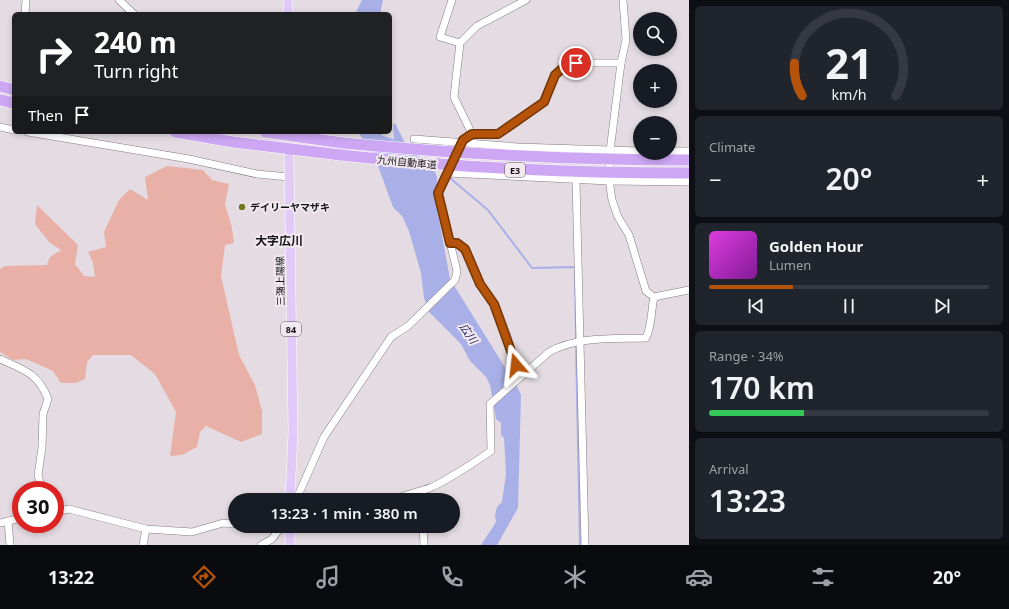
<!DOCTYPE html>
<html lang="en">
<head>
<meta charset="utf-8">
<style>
	body { margin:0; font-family:"Noto Sans","Noto Sans JP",sans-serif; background:#20242c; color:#f1f3f6; height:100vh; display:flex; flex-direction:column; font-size:15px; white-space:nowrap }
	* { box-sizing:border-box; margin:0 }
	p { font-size:13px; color:#9ea1a6 }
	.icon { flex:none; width:22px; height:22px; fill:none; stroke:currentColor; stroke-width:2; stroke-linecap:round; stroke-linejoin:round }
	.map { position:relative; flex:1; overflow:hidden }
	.sheet { display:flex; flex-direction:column; gap:6px; padding:6px; background:#0d0f14; width:320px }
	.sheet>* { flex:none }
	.hud { position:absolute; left:12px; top:12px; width:380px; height:122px; border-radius:6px; box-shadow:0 2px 6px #0003; background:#202124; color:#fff; overflow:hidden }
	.tools { position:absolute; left:633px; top:12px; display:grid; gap:8px }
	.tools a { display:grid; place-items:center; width:44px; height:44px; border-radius:50%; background:#171b24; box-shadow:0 2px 6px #0003; font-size:20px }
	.speed { position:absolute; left:12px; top:481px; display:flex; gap:8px; font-size:20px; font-weight:700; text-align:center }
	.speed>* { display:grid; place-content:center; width:52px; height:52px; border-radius:50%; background:#171b24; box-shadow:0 2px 6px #0003; line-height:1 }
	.speed .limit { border:6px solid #d22; background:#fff; color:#111 }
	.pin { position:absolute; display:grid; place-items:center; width:34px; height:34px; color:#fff; margin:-17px; border:2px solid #fff; border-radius:50%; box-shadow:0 1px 4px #0007 }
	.me { position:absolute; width:44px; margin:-22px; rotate:343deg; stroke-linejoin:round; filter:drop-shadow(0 0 3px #0008) }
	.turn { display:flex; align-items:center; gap:14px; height:84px; padding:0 16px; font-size:18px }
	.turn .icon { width:52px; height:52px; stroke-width:2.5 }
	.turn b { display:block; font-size:28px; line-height:34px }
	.then { display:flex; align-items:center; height:38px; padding:0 16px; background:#0003; gap:8px; font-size:15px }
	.big { font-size:30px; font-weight:600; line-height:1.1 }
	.sheet .widget { flex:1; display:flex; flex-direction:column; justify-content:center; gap:6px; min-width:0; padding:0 14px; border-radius:6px; background:#20242c }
	.sheet .dial { align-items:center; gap:0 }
	.dial svg { height:104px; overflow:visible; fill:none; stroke:#363941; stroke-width:7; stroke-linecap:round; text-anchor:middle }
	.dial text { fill:#f1f3f6; stroke:none }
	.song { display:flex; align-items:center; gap:12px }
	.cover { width:48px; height:48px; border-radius:6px; background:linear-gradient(135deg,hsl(300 70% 55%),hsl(290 70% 35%)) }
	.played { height:4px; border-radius:2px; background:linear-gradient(90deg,#b45309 30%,#363941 30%) }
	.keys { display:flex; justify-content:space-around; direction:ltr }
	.heat { display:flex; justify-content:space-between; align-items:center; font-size:22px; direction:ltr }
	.charge { height:6px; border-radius:3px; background:linear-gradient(90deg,#34c759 34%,#363941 0) }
	.trip { position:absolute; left:228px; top:493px; width:232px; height:40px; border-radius:20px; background:#171b24; box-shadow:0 2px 6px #0003; font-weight:600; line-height:40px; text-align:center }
	.dock { display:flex; height:64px; justify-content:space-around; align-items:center; background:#090b0e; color:#9ea1a6 }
	.dock .icon { width:28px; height:28px }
	.dock .active { color:#b45309 }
	.dock b { font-size:18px; color:#f1f3f6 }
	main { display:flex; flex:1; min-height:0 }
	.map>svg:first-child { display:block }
</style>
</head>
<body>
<main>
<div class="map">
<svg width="689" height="545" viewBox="0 0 689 545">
	<rect width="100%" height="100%" fill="#e4dce2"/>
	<polygon fill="#e8b0a6" points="167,166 203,170 212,180 229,184 225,204 232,228 234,243 225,245 221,276 239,355 255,385 262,411 262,434 241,442 206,426 200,432 197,447 182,455 170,456 176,412 155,374 131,355 93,355 87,362 85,379 76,383 61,383 53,371 26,359 13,360 0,352 0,269 5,266 47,265 50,257 61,250 49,242 35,224 37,205 78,245 75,264 84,276 95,277 93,263 88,252 106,247 104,232 119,200 130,189 148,200 145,177"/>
	<g fill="#a9b0e8">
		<polygon points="362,0 383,0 380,14 355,14"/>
		<polygon points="393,123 396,125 406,145 433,167 437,177 436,203 450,279 511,377 516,384 521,395 518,508 497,545 481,545 496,522 495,516 497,507 502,502 506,474 504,438 501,435 501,423 496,419 490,385 486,377 470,361 461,344 429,312 424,298 421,273 409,231 402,216 393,207 374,155 358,132 380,132 383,136 394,139"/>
	</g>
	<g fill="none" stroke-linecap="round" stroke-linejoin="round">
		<g stroke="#a9b0e8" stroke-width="2">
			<polyline points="447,178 450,178 488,210 532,268 575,267 576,340"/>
			<polyline points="576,344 580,545"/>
		</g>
		<defs>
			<g id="minor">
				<polyline points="119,0 134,14"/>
				<polyline points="452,0 440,37 460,43"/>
				<polyline points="623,0 626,40 621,63 610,151 609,179 612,200 618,217 629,235 646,291 654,297 689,290"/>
				<polyline points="25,14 26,0"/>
				<polyline points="0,127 14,130"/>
				<polyline points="28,132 189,159 257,174 289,177"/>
				<polyline points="472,134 454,97 460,43 477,26 526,0"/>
				<polyline points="414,139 518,147 640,151"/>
				<polyline points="670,151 689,151"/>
				<polyline points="447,173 609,181 689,182"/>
				<polyline points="576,180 585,545"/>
				<path d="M450,243H457C471,254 472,269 481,285C484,292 491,298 494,305C506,327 512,353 519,377"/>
				<path d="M0,359C24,370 38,373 48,399L43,414L42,448L38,475L42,490"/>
				<polyline points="296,500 324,437 391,337 408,326 455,280 457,271 438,193 463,139 472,134 498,134 544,102 555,75 565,66 576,63 621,63"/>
				<path d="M394,500C406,494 420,492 432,487C453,477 472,464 491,451L490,404L549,352C578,336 613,339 646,338C652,326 651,310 654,297"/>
				<polyline points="423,500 423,490"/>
				<polyline points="55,512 69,509 146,529 192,532 223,523 235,524"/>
				<polyline points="8,521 10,545"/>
				<polyline points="0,523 21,518"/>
				<polyline points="272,526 290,529 306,526"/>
				<polyline points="423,526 424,545"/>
				<polyline points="143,545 146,529"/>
				<polyline points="261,545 272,539 281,527"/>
			</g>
			<g id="major">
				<polyline points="288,0 288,14"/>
				<polyline points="289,157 293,431 290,500"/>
				<polyline points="290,545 290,526"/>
			</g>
			<g id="highway">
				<polyline points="0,86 14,90"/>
				<polyline points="0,100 14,103"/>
				<polyline points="175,132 233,142 341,155"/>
				<polyline points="265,132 343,143"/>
			</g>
		</defs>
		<use href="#minor" stroke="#847c82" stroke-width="8"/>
		<use href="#major" stroke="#fff" stroke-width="10"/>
		<use href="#highway" stroke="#fff" stroke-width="12"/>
		<use href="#minor" stroke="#fff" stroke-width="7"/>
		<use href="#major" stroke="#e1caf8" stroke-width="9"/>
		<use href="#highway" stroke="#cda7f4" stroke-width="11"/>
		<defs>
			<g id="highway-bridge">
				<path d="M343,143C458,154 573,160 689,160"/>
				<path d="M341,155C457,168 573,173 689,173"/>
			</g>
		</defs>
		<use href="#highway-bridge" stroke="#fff" stroke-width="12" stroke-linecap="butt"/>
		<use href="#highway-bridge" stroke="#cda7f4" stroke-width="11"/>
	</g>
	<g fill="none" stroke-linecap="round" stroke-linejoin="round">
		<defs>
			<polyline id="route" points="516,365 494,304 480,284 465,249 457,243 450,243 438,193 463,140 472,134 498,134 544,102 555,75 565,66 576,63"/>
		</defs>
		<use href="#route" stroke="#753606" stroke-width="10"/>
		<use href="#route" stroke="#b45309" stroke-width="7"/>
	</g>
	<circle fill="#707821" stroke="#f1e9ef" stroke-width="1.5" cx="242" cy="207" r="4"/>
	<g text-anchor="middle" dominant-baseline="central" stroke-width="4" stroke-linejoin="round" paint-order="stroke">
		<g fill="#f1e9ef" stroke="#585356" stroke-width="1">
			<rect x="505" y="163" width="20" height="14" rx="3"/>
			<rect x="281" y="322" width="20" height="14" rx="3"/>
		</g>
		<g font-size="9" font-weight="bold" fill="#161315">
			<text x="515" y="170">E3</text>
			<text x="291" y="329">84</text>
		</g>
		<g font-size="10" fill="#161315" stroke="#f1e9ef">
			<text transform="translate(407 162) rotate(5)">九州自動車道</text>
			<text transform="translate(280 281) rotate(-91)">三潴上陽線</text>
		</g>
		<g font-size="10" font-weight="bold" fill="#161315" stroke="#f1e9ef" text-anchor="start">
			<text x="250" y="207">デイリーヤマザキ</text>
		</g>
		<g font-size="11" font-style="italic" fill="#201e5e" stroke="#f1e9ef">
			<text transform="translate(469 333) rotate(54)">広川</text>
		</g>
		<g font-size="12" font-weight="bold" fill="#161315" stroke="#f1e9ef">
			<text x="279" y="240">大字広川</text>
		</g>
	</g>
</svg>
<div class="tools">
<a><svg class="icon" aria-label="search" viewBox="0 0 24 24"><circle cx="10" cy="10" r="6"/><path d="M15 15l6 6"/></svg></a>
<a>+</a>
<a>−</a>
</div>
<div class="speed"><div class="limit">30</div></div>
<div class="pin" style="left:576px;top:63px;background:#d93025"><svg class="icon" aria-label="arrive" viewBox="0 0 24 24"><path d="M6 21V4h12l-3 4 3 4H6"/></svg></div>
<svg class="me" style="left:516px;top:365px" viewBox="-20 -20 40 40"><path d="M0-17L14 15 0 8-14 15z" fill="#b45309" stroke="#fff" stroke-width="4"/></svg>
<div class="trip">13:23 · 1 min · 380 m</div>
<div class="hud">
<div class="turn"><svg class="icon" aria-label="right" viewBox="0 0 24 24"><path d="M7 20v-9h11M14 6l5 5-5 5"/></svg><div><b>240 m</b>Turn right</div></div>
<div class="then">Then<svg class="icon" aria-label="arrive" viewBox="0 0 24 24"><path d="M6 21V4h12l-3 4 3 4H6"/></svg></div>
</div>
</div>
<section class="sheet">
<div class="widget dial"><svg viewBox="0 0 100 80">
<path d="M14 69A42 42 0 1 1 86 69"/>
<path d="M14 69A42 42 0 0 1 8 44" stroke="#b45309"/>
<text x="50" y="56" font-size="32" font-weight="700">21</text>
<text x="50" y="72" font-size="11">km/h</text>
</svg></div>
<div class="widget"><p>Climate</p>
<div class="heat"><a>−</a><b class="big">20°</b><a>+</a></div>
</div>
<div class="widget">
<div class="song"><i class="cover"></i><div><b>Golden Hour</b><p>Lumen</p></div></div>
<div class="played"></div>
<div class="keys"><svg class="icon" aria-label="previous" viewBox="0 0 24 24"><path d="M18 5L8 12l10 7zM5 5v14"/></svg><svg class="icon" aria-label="pause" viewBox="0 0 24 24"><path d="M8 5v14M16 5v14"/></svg><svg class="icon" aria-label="next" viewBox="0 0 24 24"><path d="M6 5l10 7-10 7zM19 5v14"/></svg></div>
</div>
<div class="widget"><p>Range · 34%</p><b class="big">170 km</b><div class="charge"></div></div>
<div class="widget"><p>Arrival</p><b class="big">13:23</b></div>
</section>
</main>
<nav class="dock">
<b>13:22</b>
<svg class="icon active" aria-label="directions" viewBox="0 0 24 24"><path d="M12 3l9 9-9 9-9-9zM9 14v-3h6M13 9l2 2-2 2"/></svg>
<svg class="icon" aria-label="music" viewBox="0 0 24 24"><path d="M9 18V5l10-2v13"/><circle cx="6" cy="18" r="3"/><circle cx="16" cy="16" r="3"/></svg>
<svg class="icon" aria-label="phone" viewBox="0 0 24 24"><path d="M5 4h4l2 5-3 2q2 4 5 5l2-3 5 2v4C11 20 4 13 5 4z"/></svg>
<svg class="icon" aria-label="climate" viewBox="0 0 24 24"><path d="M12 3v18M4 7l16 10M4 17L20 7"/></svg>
<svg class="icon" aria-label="car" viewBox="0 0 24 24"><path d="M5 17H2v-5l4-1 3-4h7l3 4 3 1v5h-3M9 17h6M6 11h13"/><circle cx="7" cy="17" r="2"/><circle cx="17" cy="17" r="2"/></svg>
<svg class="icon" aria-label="filters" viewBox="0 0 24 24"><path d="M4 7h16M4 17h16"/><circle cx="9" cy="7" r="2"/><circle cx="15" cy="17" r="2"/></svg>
<b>20°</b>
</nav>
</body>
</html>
